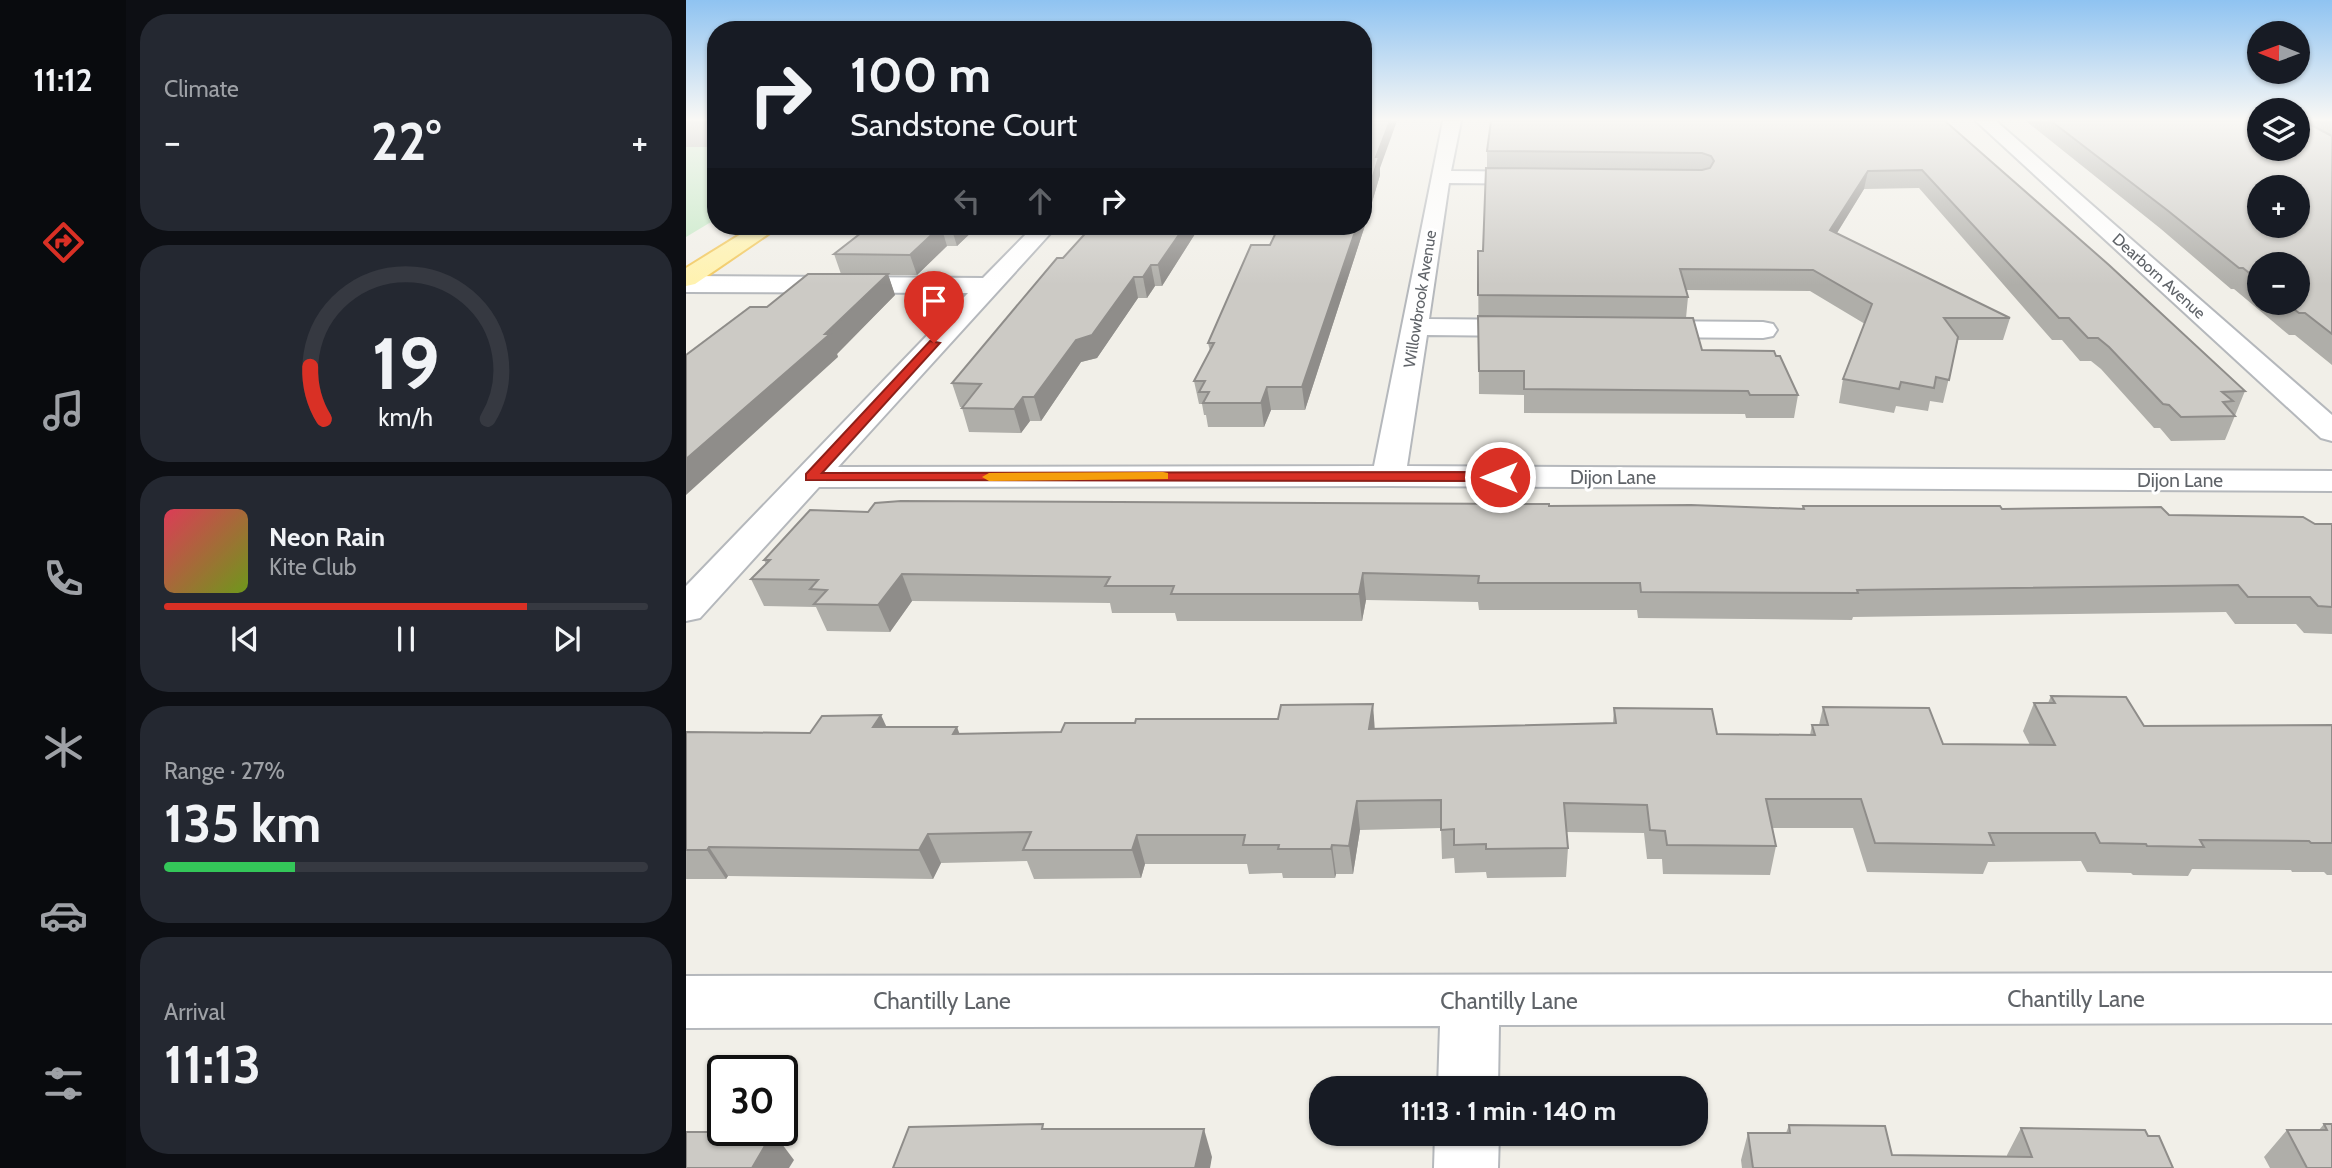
<!DOCTYPE html>
<html lang="en">
<head>
<meta charset="utf-8">
<style>
	body { margin:0; font-family:Cabin,sans-serif; background:#242831; color:#f1f3f6; height:100vh; display:flex; flex-direction:column; font-size:26px; white-space:nowrap }
	* { box-sizing:border-box; margin:0 }
	p { font-size:23px; color:#9ea1a6 }
	.icon { flex:none; width:38px; height:38px; fill:none; stroke:currentColor; stroke-width:2; stroke-linecap:round; stroke-linejoin:round }
	.map { position:relative; flex:1; overflow:hidden }
	.details { display:flex; flex-direction:column; gap:14px; padding:14px; background:#0d0f14; width:560px }
	.details>* { flex:none }
	.banner { position:absolute; left:21px; top:21px; width:665px; height:214px; border-radius:28px; box-shadow:0 2px 5px #0004; background:#171b24; color:#f1f3f6; overflow:hidden }
	.needle { width:46px; rotate:271deg }
	.fabs { position:absolute; left:1561px; top:21px; display:grid; gap:14px }
	.fabs a { display:grid; place-items:center; width:63px; height:63px; border-radius:50%; background:#171b24; box-shadow:0 2px 5px #0004; font-size:35px }
	.speed { position:absolute; left:21px; top:1055px; display:flex; gap:14px; font-size:35px; font-weight:700; text-align:center }
	.speed>* { display:grid; place-content:center; width:91px; height:91px; border-radius:50%; background:#171b24; box-shadow:0 2px 5px #0004; line-height:1 }
	.speed .limit { border:4px solid #111; border-radius:10px; background:#fff; color:#111 }
	.pin { position:absolute; display:grid; place-items:center; width:60px; height:60px; color:#fff; margin:-72px -30px; border-radius:50% 50% 50% 0; rotate:-45deg; box-shadow:0 0 7px #0007 }
	.pin .icon { rotate:45deg }
	.me { position:absolute; width:77px; margin:-38px; rotate:270deg; stroke-linejoin:round; filter:drop-shadow(0 0 5px #0008) }
	.turn { display:flex; align-items:center; gap:24px; height:147px; padding:0 28px; font-size:32px }
	.turn .icon { width:91px; height:91px; stroke-width:2.5 }
	.turn b { display:block; font-size:49px; line-height:60px }
	.lanes { display:flex; align-items:center; height:66px; padding:0 28px; background:#0003; justify-content:center; gap:35px; direction:ltr }
	.lanes .off { opacity:.35 }
	.big { font-size:52px; font-weight:700; line-height:1.1 }
	.details .tile { flex:1; display:flex; flex-direction:column; justify-content:center; gap:10px; min-width:0; padding:0 24px; border-radius:28px; background:#242831 }
	.details .dial { align-items:center; gap:0 }
	.dial svg { height:182px; overflow:visible; fill:none; stroke:#363941; stroke-width:7; stroke-linecap:round; text-anchor:middle }
	.dial text { fill:#f1f3f6; stroke:none }
	.song { display:flex; align-items:center; gap:21px }
	.cover { width:84px; height:84px; border-radius:10px; background:linear-gradient(135deg,hsl(350 70% 55%),hsl(80 70% 35%)) }
	.played { height:7px; border-radius:4px; background:linear-gradient(90deg,#d93025 75%,#363941 75%) }
	.keys { display:flex; justify-content:space-around; direction:ltr }
	.heat { display:flex; justify-content:space-between; align-items:center; font-size:38px; direction:ltr }
	.charge { height:10px; border-radius:5px; background:linear-gradient(90deg,#34c759 27%,#363941 0) }
	.trip { position:absolute; left:623px; top:1076px; width:399px; height:70px; border-radius:28px; background:#171b24; box-shadow:0 2px 5px #0004; font-weight:700; line-height:70px; text-align:center }
	main { display:flex; flex:1; min-height:0 }
	.menu { display:flex; flex-direction:column; width:126px; justify-content:space-around; align-items:center; background:#090b0e; color:#9ea1a6 }
	.menu .icon { width:49px; height:49px }
	.menu .on { color:#d93025 }
	.menu b { font-size:32px; color:#f1f3f6 }
	.map>svg:first-child { display:block }
</style>
</head>
<body>
<main>
<nav class="menu">
<b>11:12</b>
<svg class="icon on" aria-label="directions" viewBox="0 0 24 24"><path d="M12 3l9 9-9 9-9-9zM9 14v-3h6M13 9l2 2-2 2"/></svg>
<svg class="icon" aria-label="music" viewBox="0 0 24 24"><path d="M9 18V5l10-2v13"/><circle cx="6" cy="18" r="3"/><circle cx="16" cy="16" r="3"/></svg>
<svg class="icon" aria-label="phone" viewBox="0 0 24 24"><path d="M5 4h4l2 5-3 2q2 4 5 5l2-3 5 2v4C11 20 4 13 5 4z"/></svg>
<svg class="icon" aria-label="climate" viewBox="0 0 24 24"><path d="M12 3v18M4 7l16 10M4 17L20 7"/></svg>
<svg class="icon" aria-label="car" viewBox="0 0 24 24"><path d="M5 17H2v-5l4-1 3-4h7l3 4 3 1v5h-3M9 17h6M6 11h13"/><circle cx="7" cy="17" r="2"/><circle cx="17" cy="17" r="2"/></svg>
<svg class="icon" aria-label="filters" viewBox="0 0 24 24"><path d="M4 7h16M4 17h16"/><circle cx="9" cy="7" r="2"/><circle cx="15" cy="17" r="2"/></svg>
</nav>
<section class="details">
<div class="tile"><p>Climate</p>
<div class="heat"><a>−</a><b class="big">22°</b><a>+</a></div>
</div>
<div class="tile dial"><svg viewBox="0 0 100 80">
<path d="M14 69A42 42 0 1 1 86 69"/>
<path d="M14 69A42 42 0 0 1 8 46" stroke="#d93025"/>
<text x="50" y="56" font-size="32" font-weight="700">19</text>
<text x="50" y="72" font-size="11">km/h</text>
</svg></div>
<div class="tile">
<div class="song"><i class="cover"></i><div><b>Neon Rain</b><p>Kite Club</p></div></div>
<div class="played"></div>
<div class="keys"><svg class="icon" aria-label="previous" viewBox="0 0 24 24"><path d="M18 5L8 12l10 7zM5 5v14"/></svg><svg class="icon" aria-label="pause" viewBox="0 0 24 24"><path d="M8 5v14M16 5v14"/></svg><svg class="icon" aria-label="next" viewBox="0 0 24 24"><path d="M6 5l10 7-10 7zM19 5v14"/></svg></div>
</div>
<div class="tile"><p>Range · 27%</p><b class="big">135 km</b><div class="charge"></div></div>
<div class="tile"><p>Arrival</p><b class="big">11:13</b></div>
</section>
<div class="map">
<svg width="1646" height="1168" viewBox="0 0 1646 1168">
	<rect width="100%" height="100%" fill="#f1efe8"/>
	<polygon fill="#c5e8c5" points="0,121 30,121 30,219 0,237"/>
	<g fill="none" stroke-linecap="round" stroke-linejoin="round">
		<defs>
			<g id="minor">
				<polygon points="757,121 775,121 765,171 853,172 860,174 863,178 860,182 853,184 763,183 743,319 844,320 854,322 858,328 854,334 844,336 741,335 721,466 1646,471 1646,491 703,486 133,487 14,618 0,621 0,586 282,293 0,292 0,276 297,278 348,226 371,226 152,467 688,466"/>
				<polygon points="1290,121 1310,121 1646,415 1646,441 1635,438"/>
				<polygon points="956,321 1077,322 1087,324 1091,330 1087,336 1077,338 956,337 946,335 942,329 946,323"/>
				<polygon points="1646,973 1646,1023 813,1025 812,1088 752,1088 754,1026 0,1028 0,976"/>
				<polygon points="749,1134 813,1134 812,1168 748,1168"/>
			</g>
			<polygon id="major" points="68,226 94,226 9,284 0,286 0,268"/>
		</defs>
		<use href="#minor" stroke="#b5b8bc" stroke-width="4"/>
		<use href="#major" stroke="#f2c960" stroke-width="4"/>
		<use href="#minor" fill="#fff" fill-rule="evenodd"/>
		<use href="#major" fill="#fff2af" fill-rule="evenodd"/>
	</g>
	<g fill="#afaea9" fill-rule="evenodd">
		<rect x="0" y="121" width="30" height="26"/>
		<polygon points="1259,121 1559,391 1539,440 1485,441 1474,428 1468,428 1415,369 1405,361 1394,361 1376,340 1366,340 1233,188 1178,189 1151,233 1324,318 1317,340 1272,340 1257,403 1244,401 1242,411 1210,406 1208,413 1153,403 1157,379 1179,324 1124,291 1000,290 1002,297 1000,318 1016,350 1090,356 1112,395 1108,418 1060,418 1059,414 838,413 838,395 793,394 792,251 797,251 801,168 801,151"/>
		<path d="M1340,121H1646V365L1609,335H1603L1548,289H1545L1475,229ZM1573,264L1612,303H1573Z"/>
		<polygon points="694,168 694,175 682,216 619,410 585,410 578,427 522,427 520,415 518,415 516,404 513,404 508,381 524,351 522,343 584,245"/>
		<polygon points="178,226 292,226 271,246 261,246 231,275 202,275 209,295 151,354 152,357 81,307 155,274 148,254 179,229"/>
		<polygon points="514,226 476,286 469,286 461,298 452,298 411,358 395,362 355,421 344,421 335,433 283,432 276,408 277,407 274,407 266,383 377,258"/>
		<polygon points="863,506 1116,509 1117,506 1316,509 1483,515 1646,524 1646,634 1618,633 1610,624 1549,624 1540,612 1167,617 1166,620 952,618 951,610 793,610 792,602 680,600 676,621 491,621 489,613 426,613 424,603 226,601 204,632 141,631 130,607 78,606 65,579 80,564 78,560 182,512"/>
		<polygon points="1365,696 1458,726 1646,725 1646,875 1641,875 1638,872 1606,872 1605,870 1506,869 1502,876 1447,875 1445,873 1401,872 1395,861 1302,862 1297,874 1181,872 1167,828 1086,828 1090,846 1084,875 977,874 976,859 961,859 958,833 880,832 882,848 880,877 801,878 800,872 769,873 768,858 756,859 755,828 674,830 667,874 650,874 649,878 597,878 596,873 563,874 561,864 459,864 455,878 348,879 341,861 255,863 247,879 42,876 40,879 0,879 0,732 124,733 200,727 274,734 689,729 927,723 928,708 1031,734 1124,735 1126,725 1133,725 1137,707 1257,744 1344,745 1337,731 1348,703 1362,703"/>
		<polygon points="1638,1124 1646,1124 1646,1168 1584,1168 1578,1157 1601,1130 1633,1130"/>
		<polygon points="1103,1125 1206,1155 1321,1157 1321,1155 1335,1128 1462,1136 1487,1168 1056,1168 1055,1160 1062,1133 1100,1133"/>
	</g>
	<g fill="#8f8d8a">
		<polygon points="25,121 30,121 30,132"/>
		<polygon points="704,121 711,121 694,168 694,175 682,216 619,410 616,387 671,226 677,226 677,207 690,157"/>
		<polygon points="1182,171 1178,189 1141,249 1144,230"/>
		<polygon points="255,226 261,246 231,275 224,255"/>
		<polygon points="266,226 292,226 271,246 265,227"/>
		<polygon points="499,226 514,226 476,286 472,265"/>
		<polygon points="465,265 469,286 461,298 457,277"/>
		<polygon points="202,274 209,295 151,354 152,357 0,495 0,459 139,334"/>
		<polygon points="448,277 452,298 411,358 395,362 355,421 348,397 390,340"/>
		<polygon points="581,387 585,410 578,427 575,403"/>
		<polygon points="337,397 344,421 335,433 328,409"/>
		<polygon points="677,573 680,600 676,621 673,594"/>
		<polygon points="216,574 226,601 204,632 192,605"/>
		<polygon points="687,704 689,732 683,729"/>
		<polygon points="195,715 208,743 187,727"/>
		<polygon points="271,727 282,756 267,734"/>
		<polygon points="671,801 674,830 667,874 663,846"/>
		<polygon points="242,834 255,863 247,879 233,850"/>
		<polygon points="451,835 459,864 455,878 446,850"/>
		<polygon points="646,845 650,874 649,878 645,849"/>
		<polygon points="23,847 42,876 40,879 21,850"/>
		<polygon points="518,1129 526,1157 524,1168 509,1168"/>
		<polygon points="87,1132 108,1160 103,1168 66,1168"/>
	</g>
	<g fill="#cccac5" stroke="#8f8d8a" stroke-width="2" fill-rule="evenodd">
		<polygon points="677,121 704,121 690,157 693,157 677,207"/>
		<polygon points="805,121 1259,121 1423,265 1559,391 1536,392 1547,401 1537,402 1549,416 1495,417 1483,405 1477,404 1423,347 1412,338 1402,338 1383,318 1373,318 1236,170 1182,171 1144,230 1324,318 1258,318 1272,337 1263,380 1250,377 1248,388 1215,382 1213,389 1157,379 1186,304 1127,270 994,269 1002,297 792,295 792,251 797,251 800,168 1016,170 1024,168 1028,161 1025,156 1016,153 801,151"/>
		<path d="M1365,121H1573V149H1612V121H1617L1646,136V334L1619,313H1613L1600,303H1612V264H1573V281L1557,268H1553L1481,210ZM1573,187H1612V226H1573Z"/>
		<polygon points="184,226 266,226 255,226 224,255 148,254"/>
		<polygon points="406,226 499,226 472,265 465,265 457,277 448,277 406,335 390,340 348,397 337,397 328,409 276,408 295,384 266,383 371,258 377,258"/>
		<polygon points="593,226 671,226 616,387 581,387 575,403 517,403 523,392 513,392 519,381 508,381 528,343 522,343 565,245 584,245"/>
		<polygon points="122,274 202,274 139,334 144,334 0,459 0,355 64,307 81,307"/>
		<polygon points="792,316 1007,318 1016,350 1088,351 1090,356 1094,356 1112,395 1064,395 1062,391 838,389 838,371 793,371"/>
		<polygon points="215,501 863,504 863,506 1005,505 1118,509 1117,506 1314,506 1316,509 1475,507 1483,515 1617,517 1629,524 1646,524 1646,607 1632,606 1624,597 1562,597 1552,585 1171,590 1172,593 955,592 954,583 792,583 793,576 677,573 673,594 485,594 488,586 419,586 424,577 216,574 192,605 128,604 141,590 124,589 132,580 65,579 84,560 78,560 124,510 182,512 189,503"/>
		<polygon points="1365,696 1440,697 1458,726 1646,725 1646,843 1625,843 1623,841 1514,840 1518,847 1461,846 1460,844 1414,843 1409,833 1303,833 1308,845 1189,843 1175,799 1080,799 1090,846 981,845 979,831 964,830 961,805 878,803 882,848 800,849 800,844 768,845 768,829 755,830 755,800 671,801 663,846 646,845 645,849 592,849 593,845 557,845 559,835 451,835 446,850 337,850 345,832 242,834 233,850 23,847 21,850 0,850 0,732 124,733 136,716 195,715 187,727 271,727 267,734 375,732 379,723 449,723 450,719 592,719 595,705 687,704 683,729 930,723 928,708 1026,709 1031,734 1129,735 1126,725 1142,725 1137,707 1243,708 1257,744 1369,745 1348,703 1369,703"/>
		<polygon points="357,1124 356,1129 518,1129 509,1168 207,1168 223,1127"/>
		<polygon points="1638,1124 1646,1124 1646,1168 1621,1168 1601,1130 1641,1130"/>
		<polygon points="1103,1125 1199,1126 1206,1155 1346,1157 1335,1128 1459,1130 1462,1136 1473,1136 1487,1168 1067,1168 1062,1133 1104,1133"/>
		<polygon points="0,1132 87,1132 66,1168 0,1168"/>
	</g>
	<linearGradient id="sky" x2="0" y2="1"><stop stop-color="#8fc3f1"/><stop offset="0.42" stop-color="#f9f8f5"/><stop offset="1" stop-color="#f9f8f5" stop-opacity="0"/></linearGradient>
	<rect width="1646" height="285" fill="url(#sky)"/>
	<polygon fill="#d93025" stroke="#8d1f18" stroke-width="2" points="244,341 254,343 136,473 814,472 821,477 814,481 120,480 120,474"/>
	<polygon fill="#f59e0b" points="477,472 482,473 482,479 303,481 296,477 303,473"/>
	<g text-anchor="middle" dominant-baseline="central" stroke-width="6" stroke-linejoin="round" paint-order="stroke">
		<g font-size="16" fill="#5f6368" stroke="#fff">
			<text transform="translate(1473 276) rotate(42)">Dearborn Avenue</text>
			<text transform="translate(734 299) rotate(-81)">Willowbrook Avenue</text>
		</g>
		<g font-size="19" fill="#5f6368" stroke="#fff">
			<text x="927" y="477">Dijon Lane</text>
			<text x="1494" y="480">Dijon Lane</text>
		</g>
		<g font-size="23" fill="#5f6368" stroke="#fff">
			<text x="1390" y="999">Chantilly Lane</text>
			<text x="256" y="1001">Chantilly Lane</text>
			<text x="823" y="1001">Chantilly Lane</text>
		</g>
	</g>
</svg>
<div class="fabs">
<a><svg class="needle" viewBox="-14 -14 28 28"><path d="M0-13l5 13h-10z" fill="#e53935"/><path d="M0 13l5-13h-10z" fill="#9ea1a6"/></svg></a>
<a><svg class="icon" aria-label="layers" viewBox="0 0 24 24"><path d="M12 4l9 5-9 5-9-5zM3 14l9 5 9-5"/></svg></a>
<a>+</a>
<a>−</a>
</div>
<div class="speed"><div class="limit">30</div></div>
<div class="pin" style="left:248px;top:343px;background:#d93025"><svg class="icon" aria-label="arrive" viewBox="0 0 24 24"><path d="M6 21V4h12l-3 4 3 4H6"/></svg></div>
<svg class="me" style="left:814px;top:477px" viewBox="-20 -20 40 40"><circle r="17" fill="#d93025" stroke="#fff" stroke-width="3"/><path d="M0-11L8 9 0 5-8 9z" fill="#fff"/></svg>
<div class="trip">11:13 · 1 min · 140 m</div>
<div class="banner">
<div class="turn"><svg class="icon" aria-label="right" viewBox="0 0 24 24"><path d="M7 20v-9h11M14 6l5 5-5 5"/></svg><div><b>100 m</b>Sandstone Court</div></div>
<div class="lanes"><svg class="icon off" aria-label="left" viewBox="0 0 24 24"><path d="M17 20v-9H6M10 6l-5 5 5 5"/></svg><svg class="icon off" aria-label="ahead" viewBox="0 0 24 24"><path d="M12 20V5M6 11l6-6 6 6"/></svg><svg class="icon" aria-label="right" viewBox="0 0 24 24"><path d="M7 20v-9h11M14 6l5 5-5 5"/></svg></div>
</div>
</div>
</main>
</body>
</html>
